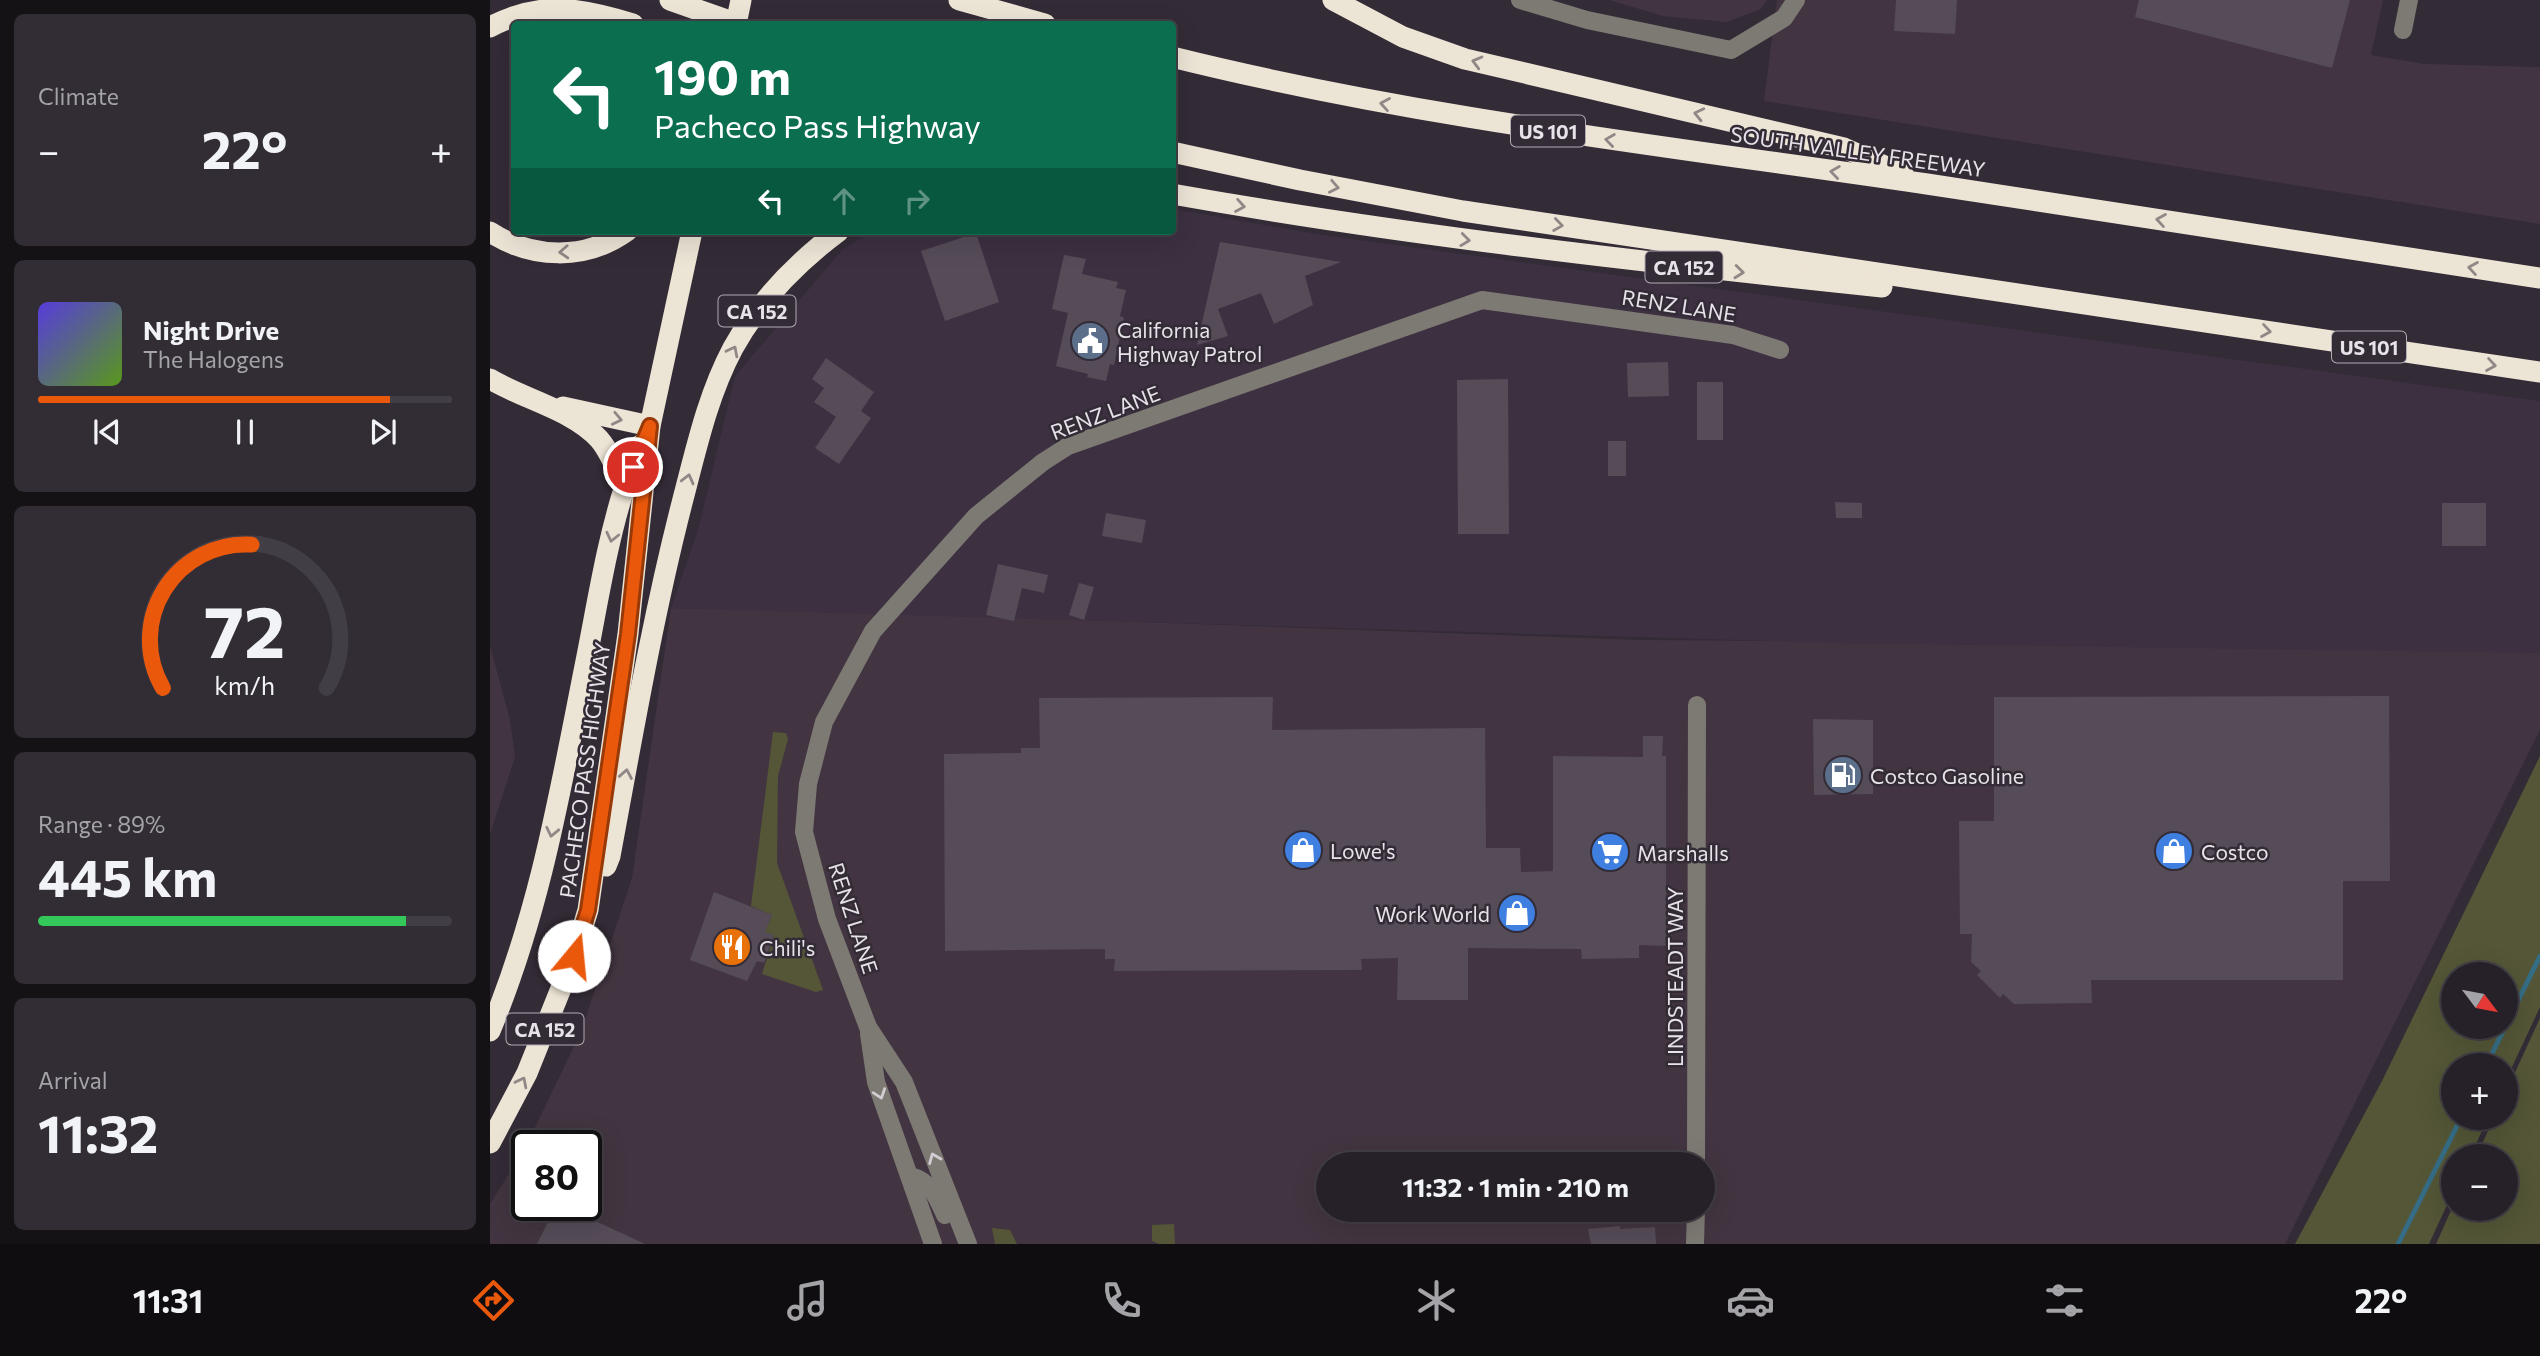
<!DOCTYPE html>
<html lang="en">
<head>
<meta charset="utf-8">
<style>
	body { margin:0; font-family:Commissioner,sans-serif; background:#322d34; color:#f1f3f6; height:100vh; display:flex; flex-direction:column; font-size:26px; white-space:nowrap }
	* { box-sizing:border-box; margin:0 }
	p { font-size:23px; color:#a4a3a8 }
	.icon { flex:none; width:38px; height:38px; fill:none; stroke:currentColor; stroke-width:2; stroke-linecap:round; stroke-linejoin:round }
	.map { position:relative; flex:1; overflow:hidden }
	.side { display:flex; flex-direction:column; gap:14px; padding:14px; background:#151216; width:490px }
	.side>* { flex:none }
	.hud { position:absolute; left:21px; top:21px; width:665px; height:214px; border-radius:7px; box-shadow:0 7px 28px #0002,0 0 0 2px #423e45; background:#0b6e4f; color:#fff; overflow:hidden }
	.needle { width:46px; rotate:122deg }
	.buttons { position:absolute; left:1951px; top:962px; display:grid; gap:14px }
	.buttons a { display:grid; place-items:center; width:77px; height:77px; border-radius:50%; background:#262028; box-shadow:0 7px 28px #0002,0 0 0 2px #423e45; font-size:35px }
	.speed { position:absolute; left:21px; top:1130px; display:flex; gap:14px; font-size:35px; font-weight:700; text-align:center }
	.speed>* { display:grid; place-content:center; width:91px; height:91px; border-radius:50%; background:#262028; box-shadow:0 7px 28px #0002,0 0 0 2px #423e45; line-height:1 }
	.speed .limit { border:4px solid #111; border-radius:10px; background:#fff; color:#111 }
	.pin { position:absolute; display:grid; place-items:center; width:60px; height:60px; color:#fff; margin:-30px; border:4px solid #fff; border-radius:50%; box-shadow:0 2px 7px #0007 }
	.me { position:absolute; width:77px; margin:-38px; rotate:17deg; stroke-linejoin:round; filter:drop-shadow(0 0 5px #0008) }
	.turn { display:flex; align-items:center; gap:24px; height:147px; padding:0 28px; font-size:32px }
	.turn .icon { width:91px; height:91px; stroke-width:2.5 }
	.turn b { display:block; font-size:49px; line-height:60px }
	.lanes { display:flex; align-items:center; height:66px; padding:0 28px; background:#0003; justify-content:center; gap:35px; direction:ltr }
	.lanes .off { opacity:.35 }
	.big { font-size:52px; font-weight:700; line-height:1.1 }
	.side .card { flex:1; display:flex; flex-direction:column; justify-content:center; gap:10px; min-width:0; padding:0 24px; border-radius:10px; background:#322d34 }
	.side .dial { align-items:center; gap:0 }
	.dial svg { height:182px; overflow:visible; fill:none; stroke:#423e45; stroke-width:7; stroke-linecap:round; text-anchor:middle }
	.dial text { fill:#f1f3f6; stroke:none }
	.song { display:flex; align-items:center; gap:21px }
	.cover { width:84px; height:84px; border-radius:10px; background:linear-gradient(135deg,hsl(250 70% 55%),hsl(90 70% 35%)) }
	.played { height:7px; border-radius:4px; background:linear-gradient(90deg,#ea580c 85%,#423e45 85%) }
	.keys { display:flex; justify-content:space-around; direction:ltr }
	.heat { display:flex; justify-content:space-between; align-items:center; font-size:38px; direction:ltr }
	.charge { height:10px; border-radius:5px; background:linear-gradient(90deg,#34c759 89%,#423e45 0) }
	.trip { position:absolute; left:826px; top:1152px; width:399px; height:70px; border-radius:35px; background:#262028; box-shadow:0 7px 28px #0002,0 0 0 2px #423e45; font-weight:700; line-height:70px; text-align:center }
	.menu { display:flex; height:112px; justify-content:space-around; align-items:center; background:#0f0d10; color:#a4a3a8 }
	.menu .icon { width:49px; height:49px }
	.menu .selected { color:#ea580c }
	.menu b { font-size:32px; color:#f1f3f6 }
	main { display:flex; flex:1; min-height:0 }
	.map>svg:first-child { display:block }
</style>
</head>
<body>
<main>
<section class="side">
<div class="card"><p>Climate</p>
<div class="heat"><a>−</a><b class="big">22°</b><a>+</a></div>
</div>
<div class="card">
<div class="song"><i class="cover"></i><div><b>Night Drive</b><p>The Halogens</p></div></div>
<div class="played"></div>
<div class="keys"><svg class="icon" aria-label="previous" viewBox="0 0 24 24"><path d="M18 5L8 12l10 7zM5 5v14"/></svg><svg class="icon" aria-label="pause" viewBox="0 0 24 24"><path d="M8 5v14M16 5v14"/></svg><svg class="icon" aria-label="next" viewBox="0 0 24 24"><path d="M6 5l10 7-10 7zM19 5v14"/></svg></div>
</div>
<div class="card dial"><svg viewBox="0 0 100 80">
<path d="M14 69A42 42 0 1 1 86 69"/>
<path d="M14 69A42 42 0 0 1 53 6" stroke="#ea580c"/>
<text x="50" y="56" font-size="32" font-weight="700">72</text>
<text x="50" y="72" font-size="11">km/h</text>
</svg></div>
<div class="card"><p>Range · 89%</p><b class="big">445 km</b><div class="charge"></div></div>
<div class="card"><p>Arrival</p><b class="big">11:32</b></div>
</section>
<div class="map">
<svg width="2050" height="1244" viewBox="0 0 2050 1244">
	<rect width="100%" height="100%" fill="#332b36"/>
	<g fill="#423541" fill-rule="evenodd">
		<polygon points="1119,0 1277,0 1271,9 1237,22 1173,16"/>
		<polygon points="1287,0 1893,0 1881,55 1934,64 2050,67 2050,224 1274,101"/>
		<path d="M181,608L344,611L1150,640L2050,646V730L1795,1244H0V1204L35,1148L91,1032L142,878ZM37,1146H96V1206H37ZM838,1164H1213V1209H838Z"/>
		<polygon points="0,646 20,720 25,757 0,834"/>
	</g>
	<polygon fill="#3c3041" points="683,209 833,235 2050,401 2050,653 1344,643 181,608 208,530 245,376 353,249 382,231 682,231"/>
	<g fill="#545637" fill-rule="evenodd">
		<polygon points="283,732 296,733 298,739 288,776 287,863 333,990 326,992 272,974 284,935 275,932 282,915 261,906"/>
		<path d="M2050,756V1007L2016,1080V1066H1964V1118H1998L1980,1157H1964L1963,1192L1939,1244H1805L1892,1081ZM1964,975H2016V1027H1964Z"/>
		<polygon points="2050,1018 2050,1244 1946,1244 1963,1206 1964,1209 2016,1209 2016,1157 1986,1157 2004,1118 2016,1118 2016,1092"/>
		<polygon points="684,1224 685,1244 669,1244 662,1241 662,1225"/>
		<polygon points="502,1228 520,1230 527,1244 505,1244"/>
	</g>
	<g fill="none" stroke-linecap="round" stroke-linejoin="round">
		<g stroke="#356d84" stroke-width="5">
			<polyline points="2016,1025 2050,956"/>
			<polyline points="1996,1066 2015,1027"/>
			<polyline points="1908,1244 1971,1118"/>
		</g>
	</g>
	<g fill="#554c58">
		<polygon points="1406,0 1467,0 1465,34 1404,31"/>
		<polygon points="1649,0 1860,0 1842,68 1645,17"/>
		<polygon points="486,233 509,302 455,321 431,251"/>
		<polygon points="730,242 851,262 815,276 823,305 784,324 771,293 728,309 738,336 707,345"/>
		<polygon points="574,255 596,259 592,274 628,282 626,288 636,290 630,316 634,318 624,365 620,364 616,381 597,377 598,374 566,366 578,313 562,309"/>
		<polygon points="336,358 384,392 371,411 381,418 349,464 325,448 346,417 324,402 334,388 322,379"/>
		<polygon points="1178,362 1179,396 1138,397 1137,363"/>
		<polygon points="1018,379 1019,534 968,534 967,380"/>
		<rect x="1207" y="382" width="26" height="58"/>
		<rect x="1118" y="441" width="18" height="35"/>
		<polygon points="1345,502 1372,503 1372,518 1346,518"/>
		<rect x="1952" y="503" width="44" height="43"/>
		<polygon points="616,513 656,520 652,543 612,536"/>
		<polygon points="508,564 558,575 554,593 532,588 524,621 496,615"/>
		<polygon points="589,583 604,587 594,620 579,615"/>
		<polygon points="1899,696 1900,881 1853,881 1853,980 1601,980 1602,1003 1524,1004 1513,994 1510,998 1487,975 1491,971 1481,962 1482,934 1470,934 1469,821 1504,821 1504,697"/>
		<polygon points="783,697 782,730 995,728 996,848 1030,848 1031,872 1063,871 1063,756 1153,757 1153,736 1173,736 1172,756 1176,756 1176,946 1149,945 1149,958 1092,959 1091,949 978,948 978,1000 907,1000 908,958 871,959 872,970 624,971 625,959 615,959 615,949 455,951 454,754 531,753 531,748 550,748 549,698"/>
		<polygon points="1323,719 1383,720 1383,794 1324,795"/>
		<polygon points="224,892 282,915 275,932 284,935 274,963 267,961 257,981 200,960"/>
		<polygon points="66,1206 73,1206 155,1244 47,1244"/>
		<polygon points="1130,1226 1130,1229 1165,1227 1166,1244 1101,1244 1098,1229"/>
	</g>
	<g fill="none" stroke-linecap="round" stroke-linejoin="round">
		<g stroke="#7d7a74" stroke-width="18">
			<polyline points="1030,0 1097,20 1241,50 1294,18 1306,0"/>
			<polyline points="1913,30 1919,0"/>
			<polyline points="379,1034 386,1082 443,1244"/>
			<polyline points="1206,1164 1207,705"/>
			<path d="M420,1176C441,1181 447,1197 455,1215"/>
			<polyline points="478,1244 414,1082 378,1027 337,919 314,832 318,784 334,722 383,631 486,516 553,462 578,446 992,300 1243,335 1290,350"/>
			<polyline points="1205,1244 1206,1209"/>
		</g>
		<g stroke="#ece4d5" stroke-width="21">
			<polyline points="180,0 248,24"/>
			<polyline points="469,0 555,24"/>
			<polyline points="843,0 913,37 975,59 1354,148 1413,174"/>
			<polyline points="246,24 251,0"/>
			<path d="M0,27C51,0 91,8 143,24"/>
			<path d="M682,57C931,119 1185,147 1437,184C1642,214 1846,247 2050,278"/>
			<polyline points="682,152 810,180 973,211 2050,372"/>
			<path d="M682,194C918,236 1154,262 1392,287"/>
			<path d="M0,232C42,259 95,261 137,231"/>
			<path d="M0,379C33,399 83,410 109,439C121,453 127,471 134,487"/>
			<polyline points="73,407 160,426"/>
			<path d="M116,866L120,856C142,738 162,620 192,503C206,450 217,397 243,348C269,301 306,263 349,231"/>
			<path d="M0,1031C50,911 70,792 95,666C107,607 116,546 134,489C138,474 146,459 152,444"/>
			<polyline points="0,1143 37,1073 84,956 98,910 138,634 160,426 202,231"/>
		</g>
	</g>
	<defs><path id="oneway-chevron" d="M-2-3.5L2.5 0L-2 3.5" fill="none" stroke-width="1.6" stroke-linecap="round" stroke-linejoin="round" transform="scale(1.75)"/></defs>
	<g stroke="#908886">
		<use href="#oneway-chevron" transform="translate(987 62) rotate(-165)"/>
		<use href="#oneway-chevron" transform="translate(895 104) rotate(-170)"/>
		<use href="#oneway-chevron" transform="translate(1209 114) rotate(-167)"/>
		<use href="#oneway-chevron" transform="translate(1120 140) rotate(-172)"/>
		<use href="#oneway-chevron" transform="translate(1345 172) rotate(-172)"/>
		<use href="#oneway-chevron" transform="translate(844 187) rotate(11)"/>
		<use href="#oneway-chevron" transform="translate(750 206) rotate(10)"/>
		<use href="#oneway-chevron" transform="translate(1671 220) rotate(-171)"/>
		<use href="#oneway-chevron" transform="translate(1068 225) rotate(8)"/>
		<use href="#oneway-chevron" transform="translate(975 240) rotate(7)"/>
		<use href="#oneway-chevron" transform="translate(74 252) rotate(177)"/>
		<use href="#oneway-chevron" transform="translate(1983 268) rotate(-171)"/>
		<use href="#oneway-chevron" transform="translate(1249 272) rotate(6)"/>
		<use href="#oneway-chevron" transform="translate(1776 331) rotate(9)"/>
		<use href="#oneway-chevron" transform="translate(243 351) rotate(-63)"/>
		<use href="#oneway-chevron" transform="translate(2001 365) rotate(9)"/>
		<use href="#oneway-chevron" transform="translate(127 419) rotate(12)"/>
		<use href="#oneway-chevron" transform="translate(198 479) rotate(-76)"/>
		<use href="#oneway-chevron" transform="translate(122 537) rotate(103)"/>
		<use href="#oneway-chevron" transform="translate(136 774) rotate(-80)"/>
		<use href="#oneway-chevron" transform="translate(62 832) rotate(102)"/>
		<use href="#oneway-chevron" transform="translate(32 1082) rotate(-63)"/>
	</g>
	<g stroke="#d2cdd2">
		<use href="#oneway-chevron" transform="translate(390 1094) rotate(71)"/>
		<use href="#oneway-chevron" transform="translate(444 1158) rotate(-112)"/>
	</g>
	<g fill="none" stroke-linecap="round" stroke-linejoin="round">
		<defs>
			<polyline id="route" points="84,956 98,910 138,634 160,426 143,467"/>
		</defs>
		<use href="#route" stroke="#983908" stroke-width="18"/>
		<use href="#route" stroke="#ea580c" stroke-width="12"/>
	</g>
	<defs>
		<symbol id="civic-disc" viewBox="-11 -11 22 22"><circle r="9.5" fill="#5c6f8a" stroke="#332b36"/><path d="M-.6-6.5H3V-4.5H.6V-3L4-1V1h2V6H-6V1h2V-1L-.6-3ZM-1.2 2.5V6h2.4V2.5Z" fill="#fff"/></symbol>
		<symbol id="fuel-disc" viewBox="-11 -11 22 22"><circle r="9.5" fill="#5c6f8a" stroke="#332b36"/><path d="M-5.5-6h7V0h2V4h1.3V-2.5L3-4.5l.8-.8L6-3V5H2.5V1h-1V6h-7ZM-4.2-4.7v3.2H.2V-4.7Z" fill="#fff"/></symbol>
		<symbol id="shop-disc" viewBox="-11 -11 22 22"><circle r="9.5" fill="#3f7fe0" stroke="#332b36"/><path d="M-5-2.5h2.3a2.7 3.5 0 0 1 5.4 0H5L5.5 6h-11ZM-1.5-2.5h3a1.5 2.3 0 0 0-3 0Z" fill="#fff"/></symbol>
		<symbol id="supermarket-disc" viewBox="-11 -11 22 22"><circle r="9.5" fill="#3f7fe0" stroke="#332b36"/><path d="M-6-5.5h2.5l.6 2H6L4.5 2H-2.5L-4.4-4H-6ZM-1.5 3.2a1.3 1.3 0 1 0 .1 0ZM3 3.2a1.3 1.3 0 1 0 .1 0Z" fill="#fff"/></symbol>
		<symbol id="restaurant-disc" viewBox="-11 -11 22 22"><circle r="9.5" fill="#e8710a" stroke="#332b36"/><path d="M-5-6h1v4h1v-4h1v4h1v-4h1v5L-1.5 .5V6h-2V.5L-5-1ZM5-6V6H3V1.5H1.5Q1.5-4 5-6Z" fill="#fff"/></symbol>
	</defs>
	<g fill-rule="evenodd">
		<use href="#civic-disc" x="578" y="319" width="44" height="44"/>
		<use href="#fuel-disc" x="1331" y="753" width="44" height="44"/>
		<use href="#shop-disc" x="791" y="828" width="44" height="44"/>
		<use href="#shop-disc" x="1662" y="829" width="44" height="44"/>
		<use href="#supermarket-disc" x="1098" y="830" width="44" height="44"/>
		<use href="#shop-disc" x="1005" y="891" width="44" height="44"/>
		<use href="#restaurant-disc" x="220" y="925" width="44" height="44"/>
	</g>
	<g text-anchor="middle" dominant-baseline="central" stroke-width="5" stroke-linejoin="round" paint-order="stroke">
		<g fill="#332b36" stroke="#b1abb4" stroke-width="2">
			<rect x="1021" y="115.5" width="74" height="31" rx="5"/>
			<rect x="1155.5" y="251.5" width="77" height="31" rx="5"/>
			<rect x="228.5" y="295.5" width="77" height="31" rx="5"/>
			<rect x="1842" y="331.5" width="74" height="31" rx="5"/>
			<rect x="16.5" y="1013.5" width="77" height="31" rx="5"/>
		</g>
		<g font-size="19" font-weight="bold" fill="#e7e2ea">
			<text x="1058" y="131">US 101</text>
			<text x="1194" y="267">CA 152</text>
			<text x="267" y="311">CA 152</text>
			<text x="1879" y="347">US 101</text>
			<text x="55" y="1029">CA 152</text>
		</g>
		<g font-size="21" fill="#e7e2ea" stroke="#332b36">
			<text transform="translate(1368 151) rotate(8)">SOUTH VALLEY FREEWAY</text>
			<text transform="translate(1189 305) rotate(9)">RENZ LANE</text>
			<text transform="translate(615 412) rotate(-21)">RENZ LANE</text>
			<text transform="translate(94 770) rotate(-82)">PACHECO PASS HIGHWAY</text>
			<text transform="translate(364 918) rotate(72)">RENZ LANE</text>
			<text transform="translate(1184 977) rotate(-90)">LINDSTEADT WAY</text>
		</g>
		<g font-size="21" fill="#e7e2ea" stroke="#332b36" text-anchor="start">
			<text x="627" y="329">California<tspan x="627" dy="24">Highway Patrol</tspan></text>
			<text x="1380" y="775">Costco Gasoline</text>
			<text x="840" y="850">Lowe's</text>
			<text x="1711" y="851">Costco</text>
			<text x="1147" y="852">Marshalls</text>
			<text x="1000" y="913" text-anchor="end">Work World</text>
			<text x="269" y="947">Chili's</text>
		</g>
	</g>
</svg>
<div class="buttons">
<a><svg class="needle" viewBox="-14 -14 28 28"><path d="M0-13l5 13h-10z" fill="#e53935"/><path d="M0 13l5-13h-10z" fill="#a4a3a8"/></svg></a>
<a>+</a>
<a>−</a>
</div>
<div class="speed"><div class="limit">80</div></div>
<div class="pin" style="left:143px;top:467px;background:#d93025"><svg class="icon" aria-label="arrive" viewBox="0 0 24 24"><path d="M6 21V4h12l-3 4 3 4H6"/></svg></div>
<svg class="me" style="left:84px;top:956px" viewBox="-20 -20 40 40"><circle r="19" fill="#fff"/><path d="M0-13L10 11 0 6-10 11z" fill="#ea580c"/></svg>
<div class="trip">11:32 · 1 min · 210 m</div>
<div class="hud">
<div class="turn"><svg class="icon" aria-label="left" viewBox="0 0 24 24"><path d="M17 20v-9H6M10 6l-5 5 5 5"/></svg><div><b>190 m</b>Pacheco Pass Highway</div></div>
<div class="lanes"><svg class="icon" aria-label="left" viewBox="0 0 24 24"><path d="M17 20v-9H6M10 6l-5 5 5 5"/></svg><svg class="icon off" aria-label="ahead" viewBox="0 0 24 24"><path d="M12 20V5M6 11l6-6 6 6"/></svg><svg class="icon off" aria-label="right" viewBox="0 0 24 24"><path d="M7 20v-9h11M14 6l5 5-5 5"/></svg></div>
</div>
</div>
</main>
<nav class="menu">
<b>11:31</b>
<svg class="icon selected" aria-label="directions" viewBox="0 0 24 24"><path d="M12 3l9 9-9 9-9-9zM9 14v-3h6M13 9l2 2-2 2"/></svg>
<svg class="icon" aria-label="music" viewBox="0 0 24 24"><path d="M9 18V5l10-2v13"/><circle cx="6" cy="18" r="3"/><circle cx="16" cy="16" r="3"/></svg>
<svg class="icon" aria-label="phone" viewBox="0 0 24 24"><path d="M5 4h4l2 5-3 2q2 4 5 5l2-3 5 2v4C11 20 4 13 5 4z"/></svg>
<svg class="icon" aria-label="climate" viewBox="0 0 24 24"><path d="M12 3v18M4 7l16 10M4 17L20 7"/></svg>
<svg class="icon" aria-label="car" viewBox="0 0 24 24"><path d="M5 17H2v-5l4-1 3-4h7l3 4 3 1v5h-3M9 17h6M6 11h13"/><circle cx="7" cy="17" r="2"/><circle cx="17" cy="17" r="2"/></svg>
<svg class="icon" aria-label="filters" viewBox="0 0 24 24"><path d="M4 7h16M4 17h16"/><circle cx="9" cy="7" r="2"/><circle cx="15" cy="17" r="2"/></svg>
<b>22°</b>
</nav>
</body>
</html>
